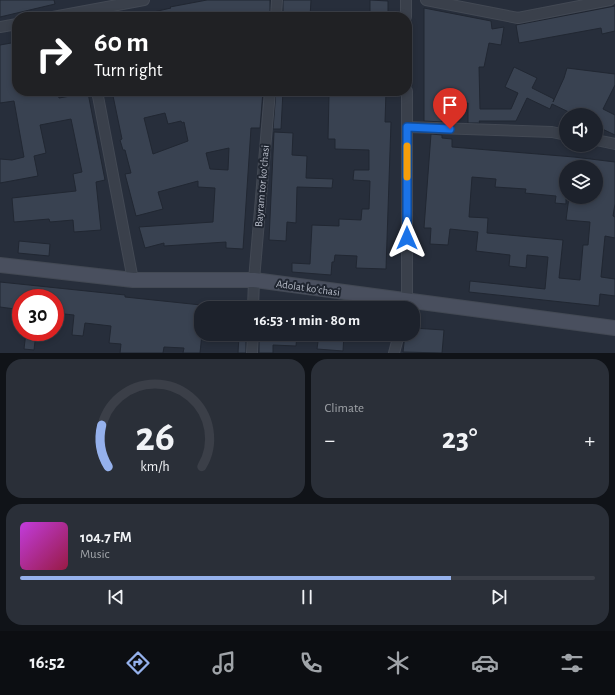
<!DOCTYPE html>
<html lang="en">
<head>
<meta charset="utf-8">
<style>
	body { margin:0; font-family:"Alegreya Sans",sans-serif; background:#2a2f38; color:#f1f3f6; height:100vh; display:flex; flex-direction:column; font-size:15px; white-space:nowrap }
	* { box-sizing:border-box; margin:0 }
	p { font-size:13px; color:#a0a4a9 }
	.icon { flex:none; width:22px; height:22px; fill:none; stroke:currentColor; stroke-width:2; stroke-linecap:round; stroke-linejoin:round }
	.map { position:relative; height:353px; overflow:hidden }
	.panel { display:flex; flex-direction:column; gap:6px; padding:6px; background:#101318; flex:1 }
	.panel>* { flex:none }
	.hud { position:absolute; left:12px; top:12px; width:400px; height:84px; border-radius:16px; box-shadow:0 2px 6px #0003,0 0 0 1px #3b3f48; background:#202124; color:#fff; overflow:hidden }
	.controls { position:absolute; left:559px; top:108px; display:grid; gap:8px }
	.controls a { display:grid; place-items:center; width:44px; height:44px; border-radius:50%; background:#1d222c; box-shadow:0 2px 6px #0003,0 0 0 1px #3b3f48; font-size:20px }
	.speed { position:absolute; left:12px; top:289px; display:flex; gap:8px; font-size:20px; font-weight:700; text-align:center }
	.speed>* { display:grid; place-content:center; width:52px; height:52px; border-radius:50%; background:#1d222c; box-shadow:0 2px 6px #0003,0 0 0 1px #3b3f48; line-height:1 }
	.speed .limit { border:6px solid #d22; background:#fff; color:#111 }
	.pin { position:absolute; display:grid; place-items:center; width:34px; height:34px; color:#fff; margin:-41px -17px; border-radius:50% 50% 50% 0; rotate:-45deg; box-shadow:0 0 4px #0007 }
	.pin .icon { rotate:45deg }
	.me { position:absolute; width:44px; margin:-22px; rotate:0deg; stroke-linejoin:round; filter:drop-shadow(0 0 3px #0008) }
	.turn { display:flex; align-items:center; gap:14px; height:84px; padding:0 16px; font-size:18px }
	.turn .icon { width:52px; height:52px; stroke-width:2.5 }
	.turn b { display:block; font-size:28px; line-height:34px }
	.big { font-size:30px; font-weight:700; line-height:1.1 }
	.panel .tile { flex:1; display:flex; flex-direction:column; justify-content:center; gap:6px; min-width:0; padding:0 14px; border-radius:16px; background:#2a2f38 }
	.panel .dial { align-items:center; gap:0 }
	.dial svg { height:104px; overflow:visible; fill:none; stroke:#3b3f48; stroke-width:7; stroke-linecap:round; text-anchor:middle }
	.dial text { fill:#f1f3f6; stroke:none }
	.song { display:flex; align-items:center; gap:12px }
	.cover { width:48px; height:48px; border-radius:6px; background:linear-gradient(135deg,hsl(290 70% 55%),hsl(340 70% 35%)) }
	.played { height:4px; border-radius:2px; background:linear-gradient(90deg,#95b1ec 75%,#3b3f48 75%) }
	.keys { display:flex; justify-content:space-around; direction:ltr }
	.heat { display:flex; justify-content:space-between; align-items:center; font-size:22px; direction:ltr }
	.panel .tiles { flex:1; display:grid; gap:6px; grid-template-columns:1fr 1fr }
	.tile:last-child { grid-column:span 2 }
	.trip { position:absolute; left:194px; top:301px; width:226px; height:40px; border-radius:16px; background:#1d222c; box-shadow:0 2px 6px #0003,0 0 0 1px #3b3f48; font-weight:700; line-height:40px; text-align:center }
	.dock { display:flex; height:64px; justify-content:space-around; align-items:center; background:#0c0e12; color:#a0a4a9 }
	.dock .icon { width:28px; height:28px }
	.dock .selected { color:#95b1ec }
	.dock b { font-size:18px; color:#f1f3f6 }
	.map>svg:first-child { display:block }
</style>
</head>
<body>
<div class="map">
<svg width="615" height="353" viewBox="0 0 615 353">
	<rect width="100%" height="100%" fill="#272e3b"/>
	<g fill="#394251" stroke="#212732" fill-rule="evenodd">
		<polygon points="0,0 54,0 55,4 0,17"/>
		<polygon points="207,0 270,0 270,17 149,17 149,13 171,8 170,7"/>
		<polygon points="283,0 311,0 310,17 283,17"/>
		<polygon points="370,0 388,1 388,17 370,17"/>
		<polygon points="615,6 615,31 602,34 601,28 519,43 516,25"/>
		<polygon points="424,8 491,21 492,29 504,27 501,45 489,43 484,67 479,67 480,109 511,109 518,93 505,87 514,67 537,78 532,88 554,99 553,102 564,78 567,68 615,74 615,85 603,109 615,115 615,135 596,126 596,115 575,115 552,104 550,109 527,98 516,121 479,121 480,123 468,123 468,103 442,103 442,122 424,121"/>
		<polygon points="17,42 17,91 57,91 59,98 88,93 105,180 96,182 101,230 74,232 73,220 50,222 49,219 14,222 12,198 76,191 73,174 82,172 71,119 40,125 46,153 34,156 38,176 0,183 0,159 12,160 24,157 14,101 0,103 0,45"/>
		<path d="M112,91H263L260,128H251L243,249L226,248V242L164,246V243L145,248L139,227L213,222L215,188L198,187V181L158,192L163,209L136,216L125,174L131,173L125,150H123L120,140L122,139ZM165,113L168,124L181,121L182,123L184,122L188,141L153,154L144,118ZM229,148L228,170L210,169L206,153Z"/>
		<polygon points="276,91 283,91 281,129 273,129"/>
		<polygon points="362,91 386,91 385,122 391,122 386,269 356,268 357,256 335,255 334,262 332,262 331,275 292,272 292,263 310,264 312,225 339,226 339,219 361,220 362,209 369,209 370,181 353,180 354,170 369,170 369,150 335,149 335,139 328,139 329,95 362,95"/>
		<polygon points="274,132 293,133 292,155 307,156 306,178 333,179 332,188 297,187 296,223 287,222 286,241 269,240"/>
		<path d="M431,134L442,135V138L452,139V147L574,157L615,162V204L613,216L615,217V238L605,236L601,277L615,279V296L600,294L599,306L469,292L470,281L545,289L548,257L527,255L526,268L509,266L510,255L476,251L478,232L450,229L448,245L430,244L431,228H424ZM566,167H596V197H569L566,220L590,222L588,245H583L580,280L559,278L563,240L487,233L488,218L469,217L472,177L496,179L495,187L526,189L525,193L556,196L555,203L566,204Z"/>
		<polygon points="19,241 50,244 49,256 18,253"/>
		<polygon points="0,282 125,295 125,297 201,305 202,334 200,353 183,353 184,348 164,347 163,353 120,353 121,344 109,343 111,326 85,323 83,336 72,335 74,315 55,313 55,298 21,298 21,307 15,306 15,309 0,307"/>
		<polygon points="413,328 444,330 442,353 403,352 405,334 413,334"/>
		<polygon points="26,332 36,333 34,350 24,349"/>
		<polygon points="265,334 297,334 296,346 273,345 273,353 259,353 259,337 264,337"/>
		<polygon points="319,334 344,334 343,351 317,349"/>
		<polygon points="239,336 246,336 246,353 238,353"/>
	</g>
	<g fill="none" stroke-linecap="round" stroke-linejoin="round">
		<defs>
			<g id="street">
				<polyline points="406,0 406,17"/>
				<polyline points="426,0 518,18 610,0"/>
				<polyline points="53,17 144,0"/>
				<polyline points="276,17 277,0"/>
				<polyline points="0,27 17,24"/>
				<polyline points="97,91 133,280"/>
				<polyline points="407,127 552,132 566,135"/>
				<polyline points="596,140 615,144"/>
				<polyline points="253,308 254,280 270,91"/>
				<polyline points="405,308 407,301 407,91"/>
				<polyline points="252,353 253,334"/>
				<polyline points="394,353 399,334"/>
			</g>
			<polyline id="secondary" points="0,265 133,280 254,280 615,328"/>
		</defs>
		<use href="#street" stroke="#434954" stroke-width="12"/>
		<use href="#secondary" stroke="#434954" stroke-width="16"/>
		<use href="#street" stroke="#3a404b" stroke-width="10"/>
		<use href="#secondary" stroke="#494f5e" stroke-width="14"/>
	</g>
	<g fill="none" stroke-linecap="round" stroke-linejoin="round">
		<defs>
			<polyline id="route" points="407,238 407,127 450,129"/>
		</defs>
		<use href="#route" stroke="#114b97" stroke-width="10"/>
		<use href="#route" stroke="#1a73e8" stroke-width="7"/>
		<polyline stroke="#f59e0b" stroke-width="7" points="407,146 407,177"/>
	</g>
	<g text-anchor="middle" dominant-baseline="central" stroke-width="4" stroke-linejoin="round" paint-order="stroke">
		<g font-size="11" fill="#b6bbc7" stroke="#1f2530">
			<text transform="translate(262 186) rotate(-85)">Bayram tor koʻchasi</text>
			<text transform="translate(308 288) rotate(8)">Adolat koʻchasi</text>
		</g>
	</g>
</svg>
<div class="controls">
<a><svg class="icon" aria-label="sound" viewBox="0 0 24 24"><path d="M4 9h4l5-4v14l-5-4H4zM17 9q2 3 0 6"/></svg></a>
<a><svg class="icon" aria-label="layers" viewBox="0 0 24 24"><path d="M12 4l9 5-9 5-9-5zM3 14l9 5 9-5"/></svg></a>
</div>
<div class="speed"><div class="limit">30</div></div>
<div class="pin" style="left:450px;top:129px;background:#d93025"><svg class="icon" aria-label="arrive" viewBox="0 0 24 24"><path d="M6 21V4h12l-3 4 3 4H6"/></svg></div>
<svg class="me" style="left:407px;top:238px" viewBox="-20 -20 40 40"><path d="M0-17L14 15 0 8-14 15z" fill="#1a73e8" stroke="#fff" stroke-width="4"/></svg>
<div class="trip">16:53 · 1 min · 80 m</div>
<div class="hud">
<div class="turn"><svg class="icon" aria-label="right" viewBox="0 0 24 24"><path d="M7 20v-9h11M14 6l5 5-5 5"/></svg><div><b>60 m</b>Turn right</div></div>
</div>
</div>
<section class="panel">
<div class="tiles">
<div class="tile dial"><svg viewBox="0 0 100 80">
<path d="M14 69A42 42 0 1 1 86 69"/>
<path d="M14 69A42 42 0 0 1 9 37" stroke="#95b1ec"/>
<text x="50" y="56" font-size="32" font-weight="700">26</text>
<text x="50" y="72" font-size="11">km/h</text>
</svg></div>
<div class="tile"><p>Climate</p>
<div class="heat"><a>−</a><b class="big">23°</b><a>+</a></div>
</div>
<div class="tile">
<div class="song"><i class="cover"></i><div><b>104.7 FM</b><p>Music</p></div></div>
<div class="played"></div>
<div class="keys"><svg class="icon" aria-label="previous" viewBox="0 0 24 24"><path d="M18 5L8 12l10 7zM5 5v14"/></svg><svg class="icon" aria-label="pause" viewBox="0 0 24 24"><path d="M8 5v14M16 5v14"/></svg><svg class="icon" aria-label="next" viewBox="0 0 24 24"><path d="M6 5l10 7-10 7zM19 5v14"/></svg></div>
</div>
</div>
</section>
<nav class="dock">
<b>16:52</b>
<svg class="icon selected" aria-label="directions" viewBox="0 0 24 24"><path d="M12 3l9 9-9 9-9-9zM9 14v-3h6M13 9l2 2-2 2"/></svg>
<svg class="icon" aria-label="music" viewBox="0 0 24 24"><path d="M9 18V5l10-2v13"/><circle cx="6" cy="18" r="3"/><circle cx="16" cy="16" r="3"/></svg>
<svg class="icon" aria-label="phone" viewBox="0 0 24 24"><path d="M5 4h4l2 5-3 2q2 4 5 5l2-3 5 2v4C11 20 4 13 5 4z"/></svg>
<svg class="icon" aria-label="climate" viewBox="0 0 24 24"><path d="M12 3v18M4 7l16 10M4 17L20 7"/></svg>
<svg class="icon" aria-label="car" viewBox="0 0 24 24"><path d="M5 17H2v-5l4-1 3-4h7l3 4 3 1v5h-3M9 17h6M6 11h13"/><circle cx="7" cy="17" r="2"/><circle cx="17" cy="17" r="2"/></svg>
<svg class="icon" aria-label="filters" viewBox="0 0 24 24"><path d="M4 7h16M4 17h16"/><circle cx="9" cy="7" r="2"/><circle cx="15" cy="17" r="2"/></svg>
</nav>
</body>
</html>
